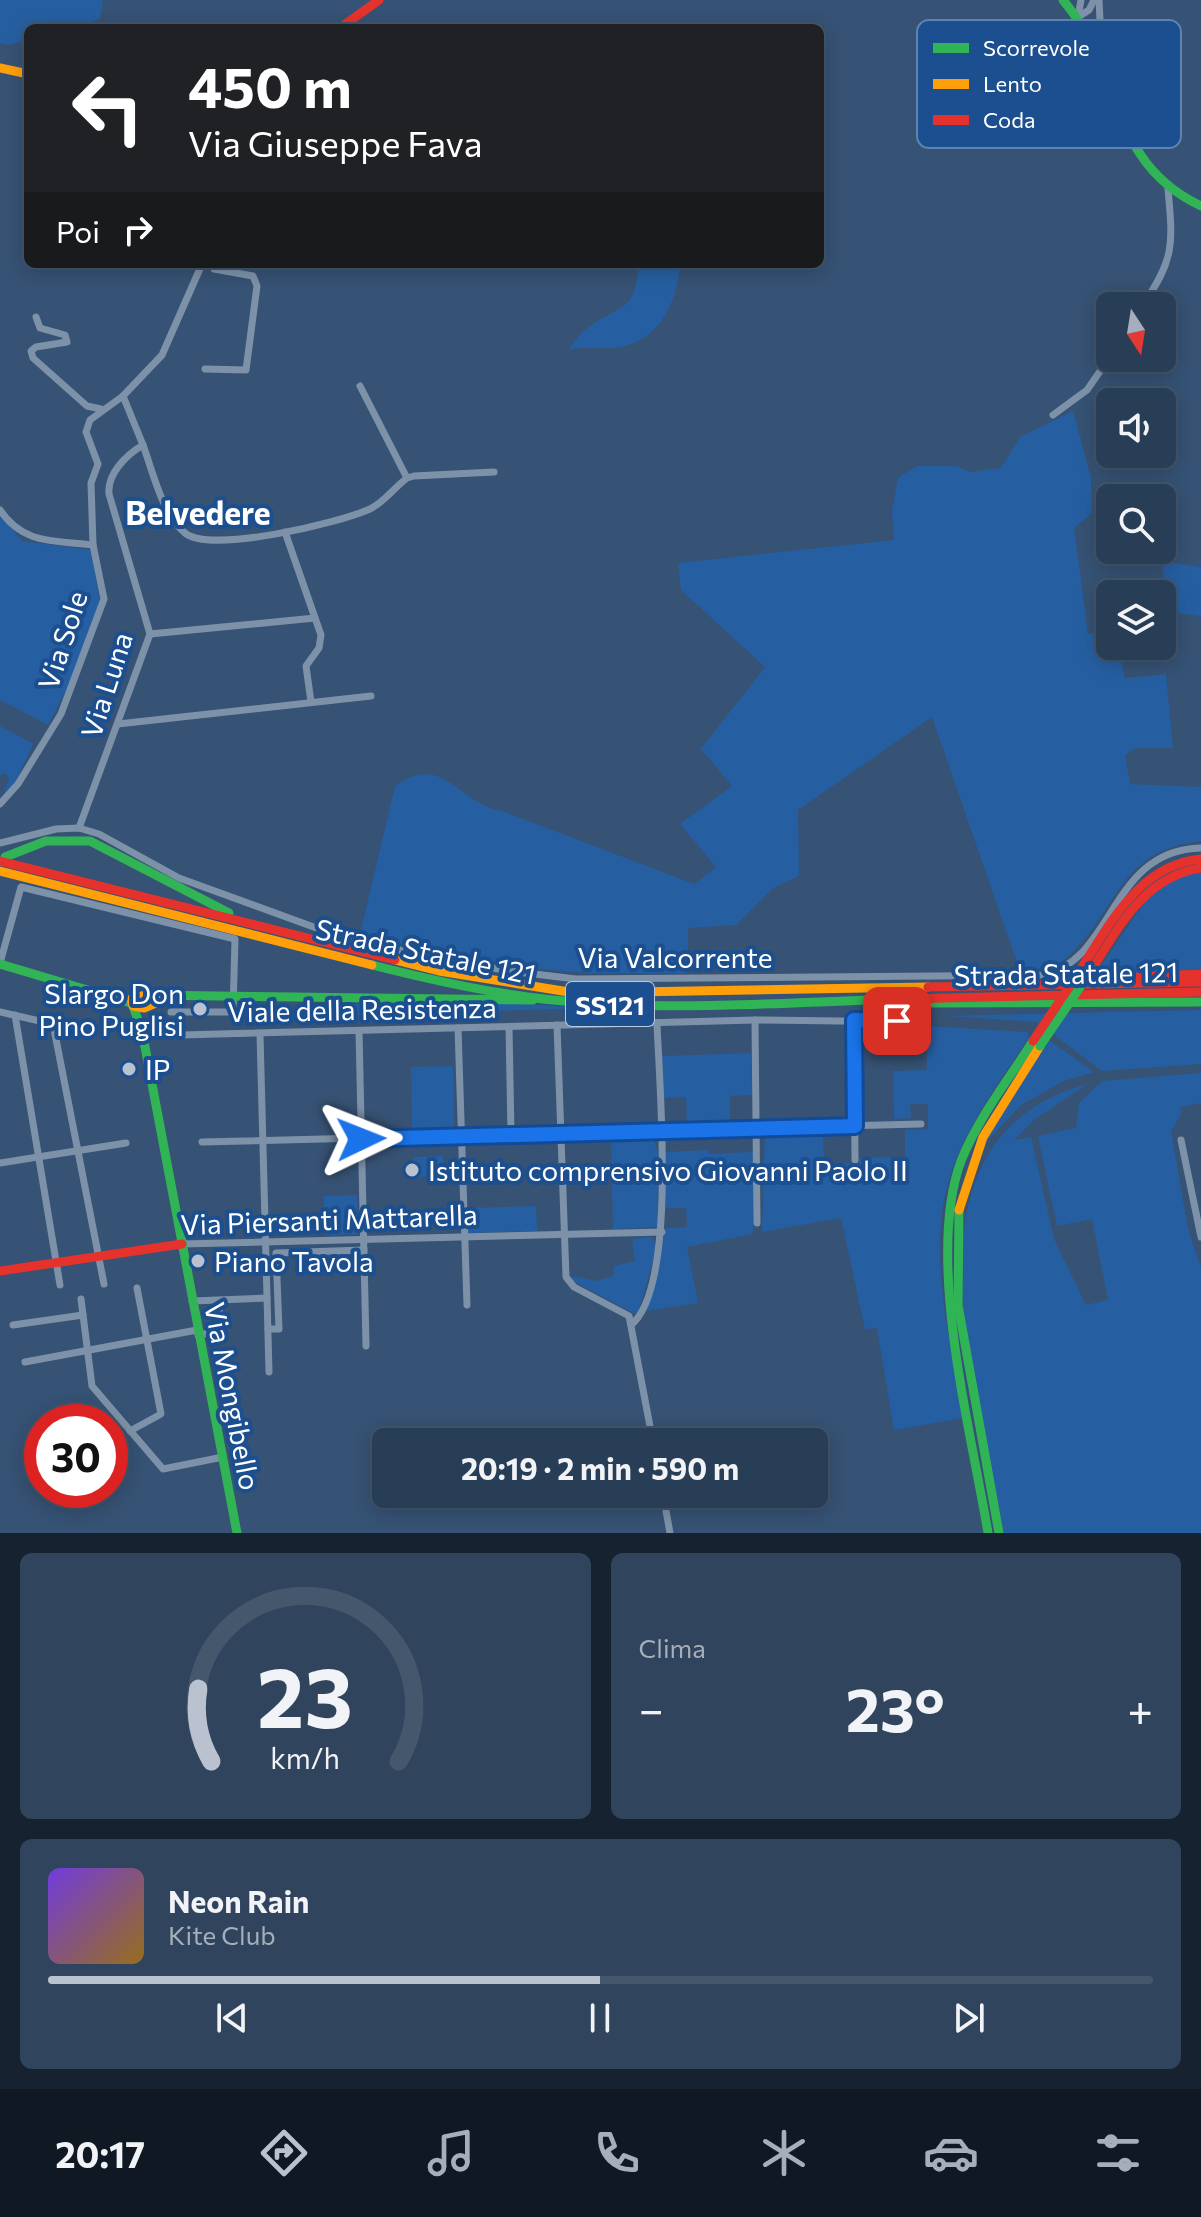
<!DOCTYPE html>
<html lang="it">
<head>
<meta charset="utf-8">
<style>
	body { margin:0; font-family:Commissioner,sans-serif; background:#30455d; color:#f1f3f6; height:100vh; display:flex; flex-direction:column; font-size:30px; white-space:nowrap }
	* { box-sizing:border-box; margin:0 }
	p { font-size:26px; color:#a5aeba }
	.icon { flex:none; width:44px; height:44px; fill:none; stroke:currentColor; stroke-width:2; stroke-linecap:round; stroke-linejoin:round }
	.map { position:relative; height:1533px; overflow:hidden }
	.panel { display:flex; flex-direction:column; gap:20px; padding:20px; background:#162230; flex:1 }
	.panel>* { flex:none }
	.guide { position:absolute; left:24px; top:24px; width:800px; height:244px; border-radius:12px; box-shadow:0 4px 20px #0003,0 0 0 2px #44576d; background:#202124; color:#fff; overflow:hidden }
	.needle { width:52px; rotate:168deg }
	.tools { position:absolute; left:1096px; top:292px; display:grid; gap:16px }
	.tools a { display:grid; place-items:center; width:80px; height:80px; border-radius:12px; background:#283e57; box-shadow:0 4px 20px #0003,0 0 0 2px #44576d; font-size:40px }
	.speed { position:absolute; left:24px; top:1404px; display:flex; gap:16px; font-size:40px; font-weight:700; text-align:center }
	.speed>* { display:grid; place-content:center; width:104px; height:104px; border-radius:50%; background:#283e57; box-shadow:0 4px 20px #0003,0 0 0 2px #44576d; line-height:1 }
	.speed .limit { border:12px solid #d22; background:#fff; color:#111 }
	.pin { position:absolute; display:grid; place-items:center; width:68px; height:68px; color:#fff; margin:-34px; border-radius:16px; box-shadow:0 4px 12px #0006 }
	.me { position:absolute; width:88px; margin:-44px; rotate:88deg; stroke-linejoin:round; filter:drop-shadow(0 0 6px #0008) }
	.turn { display:flex; align-items:center; gap:28px; height:168px; padding:0 32px; font-size:36px }
	.turn .icon { width:104px; height:104px; stroke-width:2.5 }
	.turn b { display:block; font-size:56px; line-height:68px }
	.then { display:flex; align-items:center; height:76px; padding:0 32px; background:#0003; gap:16px; font-size:30px }
	.big { font-size:60px; font-weight:700; line-height:1.1 }
	.panel .card { flex:1; display:flex; flex-direction:column; justify-content:center; gap:12px; min-width:0; padding:0 28px; border-radius:12px; background:#30455d }
	.panel .dial { align-items:center; gap:0 }
	.dial svg { height:208px; overflow:visible; fill:none; stroke:#44576d; stroke-width:7; stroke-linecap:round; text-anchor:middle }
	.dial text { fill:#f1f3f6; stroke:none }
	.song { display:flex; align-items:center; gap:24px }
	.cover { width:96px; height:96px; border-radius:12px; background:linear-gradient(135deg,hsl(260 70% 55%),hsl(40 70% 35%)) }
	.played { height:8px; border-radius:4px; background:linear-gradient(90deg,#b9c2ce 50%,#44576d 50%) }
	.keys { display:flex; justify-content:space-around; direction:ltr }
	.heat { display:flex; justify-content:space-between; align-items:center; font-size:44px; direction:ltr }
	.panel .tiles { flex:1; display:grid; gap:20px; grid-template-columns:1fr 1fr }
	.card:last-child { grid-column:span 2 }
	.trip { position:absolute; left:372px; top:1428px; width:456px; height:80px; border-radius:12px; background:#283e57; box-shadow:0 4px 20px #0003,0 0 0 2px #44576d; font-weight:700; line-height:80px; text-align:center }
	.dock { display:flex; height:128px; justify-content:space-around; align-items:center; background:#101923; color:#a5aeba }
	.dock .icon { width:56px; height:56px }
	.dock .selected { color:#b9c2ce }
	.dock b { font-size:36px; color:#f1f3f6 }
	.map>svg:first-child { display:block }
</style>
</head>
<body>
<div class="map">
<svg width="1201" height="1533" viewBox="0 0 1201 1533">
	<rect width="100%" height="100%" fill="#365274"/>
	<g fill="#265fa1">
		<polygon points="0,0 103,0 100,19 69,28 28,28 28,40 7,45 0,43"/>
		<path d="M639,264H680C677,304 658,345 612,348C596,349 583,346 568,350C574,342 581,332 589,327C623,303 635,312 639,264Z"/>
		<path d="M1073,411L1091,478L1092,513L1074,528L1088,634L1110,632V646H1118L1125,678L1166,674L1173,748H1136L1125,755L1130,784L1201,787V841C1118,850 1118,910 1067,958L1054,966L1020,971L932,717L798,810L799,876L773,888L736,925L688,928V973H588L529,968L363,937L361,930L395,786C444,751 458,804 502,811L694,884L716,867L680,824L732,786L701,749L765,667L681,590L678,563L894,540L892,511L898,478L917,466H957L969,472L1001,468L1020,437Z"/>
		<polygon points="0,513 22,541 91,550 100,601 73,677 48,725 0,700"/>
		<polygon points="1162,561 1201,567 1201,616 1168,612"/>
		<polygon points="0,726 33,744 14,786 2,799 9,778 6,773 0,776"/>
		<polygon points="1201,871 1201,969 1094,976 1148,897 1162,884"/>
		<polygon points="339,1004 523,1004 591,1008 338,1016"/>
		<polygon points="1201,1010 1201,1064 1102,1071 1037,1022 946,1016"/>
		<path d="M927,1026L1028,1032L1029,1037C998,1084 961,1133 947,1187C928,1261 952,1344 963,1418L894,1430L877,1328L865,1329L841,1218L762,1232L765,1134L823,1132L824,1164L859,1163V1158L905,1157V1130L928,1129V1104H910L911,1118L894,1119L893,1071L927,1070Z"/>
		<polygon points="1049,1040 1094,1072 1064,1081 1021,1105 983,1145"/>
		<polygon points="751,1053 752,1095 730,1096 730,1123 687,1124 686,1097 664,1098 662,1056"/>
		<polygon points="453,1066 454,1130 412,1131 411,1067"/>
		<path d="M1201,1073V1103L1180,1107L1181,1114L1171,1131L1188,1229L1201,1268V1533H1004C979,1392 888,1137 1088,1084L1035,1119L1014,1140L1031,1137L1054,1239L1086,1305L1108,1300L1092,1219L1057,1226L1038,1136L1076,1128L1079,1103L1102,1081Z"/>
		<polygon points="653,1137 659,1156 658,1227 613,1229 611,1138"/>
		<polygon points="708,1150 709,1154 753,1152 753,1234 687,1247 698,1303 645,1311 666,1228 687,1227 686,1208 666,1208 666,1152"/>
		<polygon points="443,1156 444,1176 413,1177 413,1157"/>
		<polygon points="357,1195 358,1234 325,1235 324,1196"/>
		<polygon points="536,1206 537,1231 468,1233 467,1208"/>
		<polygon points="651,1237 657,1246 639,1310 635,1314 573,1281 572,1276 596,1281 613,1276 614,1266 635,1261 632,1239"/>
	</g>
	<g fill="none" stroke-linecap="round" stroke-linejoin="round">
		<g stroke="#7d92a8" stroke-width="7">
			<polyline points="1099,0 1102,60"/>
			<polyline points="1078,17 1089,10 1094,0"/>
			<polyline points="1078,17 1081,0"/>
			<path d="M1142,306C1175,259 1173,244 1168,189"/>
			<polyline points="36,317 40,328 65,335 67,342 36,347 31,351 33,358 87,406 101,409"/>
			<polyline points="205,369 246,370 257,286 253,276 214,269 215,264"/>
			<polyline points="360,386 407,478"/>
			<polyline points="1053,415 1087,390 1110,357"/>
			<path d="M143,445C153,472 162,514 185,533C210,554 339,523 370,509C383,503 395,487 407,478L414,476L494,472"/>
			<path d="M0,510C23,545 55,540 93,545"/>
			<polyline points="285,532 321,635 319,648 306,666 311,702"/>
			<polyline points="150,634 315,618"/>
			<polyline points="118,724 371,696"/>
			<polyline points="0,804 18,784 61,714 104,599 93,545 91,483 98,464 86,432 90,420 123,396"/>
			<path d="M79,828L150,634L109,494C107,474 126,455 143,445L123,396L162,355L202,264"/>
			<path d="M0,843L56,829L79,828L99,834L179,878L352,941L509,971L576,979L1043,975C1115,960 1109,850 1201,848"/>
			<polyline points="0,963 21,887 235,939 233,1012 171,1012"/>
			<polyline points="0,1012 53,1024 104,1284"/>
			<polyline points="15,1015 60,1285"/>
			<polyline points="755,1020 757,1223"/>
			<polyline points="854,1020 855,1160"/>
			<polyline points="557,1025 566,1277 574,1287 629,1316 653,1442"/>
			<polyline points="509,1027 511,1134"/>
			<polyline points="458,1028 467,1305"/>
			<polyline points="359,1031 366,1346"/>
			<polyline points="260,1034 269,1372"/>
			<polyline points="143,1036 755,1020 919,1022"/>
			<polyline points="1181,1140 1201,1237"/>
			<polyline points="202,1142 921,1124"/>
			<polyline points="0,1163 126,1143"/>
			<polyline points="182,1244 662,1232"/>
			<polyline points="81,1299 92,1386 163,1469 223,1457"/>
			<polyline points="192,1301 267,1298"/>
			<polyline points="13,1325 83,1315"/>
			<path d="M631,1325C678,1287 659,1083 657,1023"/>
			<polyline points="268,1329 279,1329 276,1253 364,1250"/>
			<polyline points="198,1335 222,1331 218,1303"/>
			<polyline points="25,1362 197,1330"/>
			<polyline points="130,1431 161,1414 137,1288"/>
			<polyline points="663,1494 670,1533"/>
		</g>
		<g stroke="#30b455" stroke-width="9">
			<path d="M1063,0C1123,71 1107,162 1201,206"/>
			<polyline points="5,857 46,841 90,841 229,913"/>
			<polyline points="0,964 131,1003"/>
			<path d="M372,965C431,980 492,994 553,1000C668,1012 787,1002 902,999"/>
			<polyline points="145,995 533,1000"/>
			<polyline points="933,1003 1201,1002"/>
			<polyline points="133,1006 142,1031 237,1533"/>
			<polyline points="959,1210 958,1305 999,1533"/>
			<path d="M988,1533C971,1430 925,1258 961,1161C978,1118 1009,1079 1033,1041"/>
		</g>
		<g stroke="#ff9f0a" stroke-width="9">
			<polyline points="0,68 28,74"/>
			<polyline points="0,871 372,965"/>
			<polyline points="395,960 439,971 575,993 928,987"/>
			<polyline points="148,1005 145,995 131,999 133,1006 144,1008 165,999"/>
			<polyline points="959,1210 983,1137 1040,1046"/>
		</g>
		<g stroke="#e5322d" stroke-width="9">
			<polyline points="340,28 379,0"/>
			<polyline points="0,861 395,960"/>
			<path d="M1087,977C1117,931 1142,877 1201,868"/>
			<path d="M1075,978C1108,929 1136,865 1201,859"/>
			<polyline points="1097,979 1201,974"/>
			<polyline points="928,987 1201,982"/>
			<polyline points="902,999 1201,992"/>
			<polyline points="0,1271 182,1244"/>
		</g>
		<polyline stroke="#30b455" stroke-width="9" points="1040,1046 1087,977"/>
		<polyline stroke="#e5322d" stroke-width="9" points="1033,1041 1075,978"/>
	</g>
	<g fill="none" stroke-linecap="round" stroke-linejoin="round">
		<defs>
			<polyline id="route" points="361,1139 855,1126 854,1020 897,1021"/>
		</defs>
		<use href="#route" stroke="#114b97" stroke-width="20"/>
		<use href="#route" stroke="#1a73e8" stroke-width="14"/>
	</g>
	<g fill="#b9c2ce" stroke="#1b4f8f" stroke-width="3">
		<circle cx="200" cy="1009" r="8"/>
		<circle cx="129" cy="1069" r="8"/>
		<circle cx="412" cy="1170" r="8"/>
		<circle cx="198" cy="1261" r="8"/>
	</g>
	<g text-anchor="middle" dominant-baseline="central" stroke-width="8" stroke-linejoin="round" paint-order="stroke">
		<rect fill="#1b4f8f" stroke="#bbcadd" stroke-width="2" x="566" y="982" width="88" height="44" rx="6"/>
		<g font-size="26" font-weight="bold" fill="#fff">
			<text x="610" y="1004">SS121</text>
		</g>
		<g font-size="28" fill="#fff" stroke="#1b4f8f">
			<text transform="translate(62 640) rotate(-72)">Via Sole</text>
			<text transform="translate(106 685) rotate(-72)">Via Luna</text>
			<text transform="translate(426 951) rotate(12)">Strada Statale 121</text>
			<text x="675" y="957">Via Valcorrente</text>
			<text transform="translate(1066 973) rotate(-1)">Strada Statale 121</text>
			<text transform="translate(362 1009) rotate(-1)">Viale della Resistenza</text>
			<text transform="translate(329 1219) rotate(-2)">Via Piersanti Mattarella</text>
			<text transform="translate(233 1396) rotate(79)">Via Mongibello</text>
		</g>
		<g font-size="28" fill="#fff" stroke="#1b4f8f" text-anchor="start">
			<text x="184" y="993" text-anchor="end">Slargo Don<tspan x="184" dy="32">Pino Puglisi</tspan></text>
			<text x="145" y="1069">IP</text>
			<text x="428" y="1170">Istituto comprensivo Giovanni Paolo II</text>
			<text x="214" y="1261">Piano Tavola</text>
		</g>
		<g font-size="32" font-weight="bold" fill="#fff" stroke="#1b4f8f">
			<text x="198" y="512">Belvedere</text>
		</g>
	</g>
	<rect x="917" y="20" width="264" height="128" rx="12" fill="#1b4f8f" stroke="#5f84b1" stroke-width="2"/>
	<rect x="933" y="43" width="36" height="10" fill="#30b455"/>
	<rect x="933" y="79" width="36" height="10" fill="#ff9f0a"/>
	<rect x="933" y="115" width="36" height="10" fill="#e5322d"/>
	<g font-size="22" fill="#fff">
		<text x="983" y="56">Scorrevole</text>
		<text x="983" y="92">Lento</text>
		<text x="983" y="128">Coda</text>
	</g>
</svg>
<div class="tools">
<a><svg class="needle" viewBox="-14 -14 28 28"><path d="M0-13l5 13h-10z" fill="#e53935"/><path d="M0 13l5-13h-10z" fill="#a5aeba"/></svg></a>
<a><svg class="icon" aria-label="sound" viewBox="0 0 24 24"><path d="M4 9h4l5-4v14l-5-4H4zM17 9q2 3 0 6"/></svg></a>
<a><svg class="icon" aria-label="search" viewBox="0 0 24 24"><circle cx="10" cy="10" r="6"/><path d="M15 15l6 6"/></svg></a>
<a><svg class="icon" aria-label="layers" viewBox="0 0 24 24"><path d="M12 4l9 5-9 5-9-5zM3 14l9 5 9-5"/></svg></a>
</div>
<div class="speed"><div class="limit">30</div></div>
<div class="pin" style="left:897px;top:1021px;background:#d93025"><svg class="icon" aria-label="arrive" viewBox="0 0 24 24"><path d="M6 21V4h12l-3 4 3 4H6"/></svg></div>
<svg class="me" style="left:361px;top:1139px" viewBox="-20 -20 40 40"><path d="M0-17L14 15 0 8-14 15z" fill="#1a73e8" stroke="#fff" stroke-width="4"/></svg>
<div class="trip">20:19 · 2 min · 590 m</div>
<div class="guide">
<div class="turn"><svg class="icon" aria-label="left" viewBox="0 0 24 24"><path d="M17 20v-9H6M10 6l-5 5 5 5"/></svg><div><b>450 m</b>Via Giuseppe Fava</div></div>
<div class="then">Poi<svg class="icon" aria-label="right" viewBox="0 0 24 24"><path d="M7 20v-9h11M14 6l5 5-5 5"/></svg></div>
</div>
</div>
<section class="panel">
<div class="tiles">
<div class="card dial"><svg viewBox="0 0 100 80">
<path d="M14 69A42 42 0 1 1 86 69"/>
<path d="M14 69A42 42 0 0 1 9 41" stroke="#b9c2ce"/>
<text x="50" y="56" font-size="32" font-weight="700">23</text>
<text x="50" y="72" font-size="11">km/h</text>
</svg></div>
<div class="card"><p>Clima</p>
<div class="heat"><a>−</a><b class="big">23°</b><a>+</a></div>
</div>
<div class="card">
<div class="song"><i class="cover"></i><div><b>Neon Rain</b><p>Kite Club</p></div></div>
<div class="played"></div>
<div class="keys"><svg class="icon" aria-label="previous" viewBox="0 0 24 24"><path d="M18 5L8 12l10 7zM5 5v14"/></svg><svg class="icon" aria-label="pause" viewBox="0 0 24 24"><path d="M8 5v14M16 5v14"/></svg><svg class="icon" aria-label="next" viewBox="0 0 24 24"><path d="M6 5l10 7-10 7zM19 5v14"/></svg></div>
</div>
</div>
</section>
<nav class="dock">
<b>20:17</b>
<svg class="icon selected" aria-label="directions" viewBox="0 0 24 24"><path d="M12 3l9 9-9 9-9-9zM9 14v-3h6M13 9l2 2-2 2"/></svg>
<svg class="icon" aria-label="music" viewBox="0 0 24 24"><path d="M9 18V5l10-2v13"/><circle cx="6" cy="18" r="3"/><circle cx="16" cy="16" r="3"/></svg>
<svg class="icon" aria-label="phone" viewBox="0 0 24 24"><path d="M5 4h4l2 5-3 2q2 4 5 5l2-3 5 2v4C11 20 4 13 5 4z"/></svg>
<svg class="icon" aria-label="climate" viewBox="0 0 24 24"><path d="M12 3v18M4 7l16 10M4 17L20 7"/></svg>
<svg class="icon" aria-label="car" viewBox="0 0 24 24"><path d="M5 17H2v-5l4-1 3-4h7l3 4 3 1v5h-3M9 17h6M6 11h13"/><circle cx="7" cy="17" r="2"/><circle cx="17" cy="17" r="2"/></svg>
<svg class="icon" aria-label="filters" viewBox="0 0 24 24"><path d="M4 7h16M4 17h16"/><circle cx="9" cy="7" r="2"/><circle cx="15" cy="17" r="2"/></svg>
</nav>
</body>
</html>
